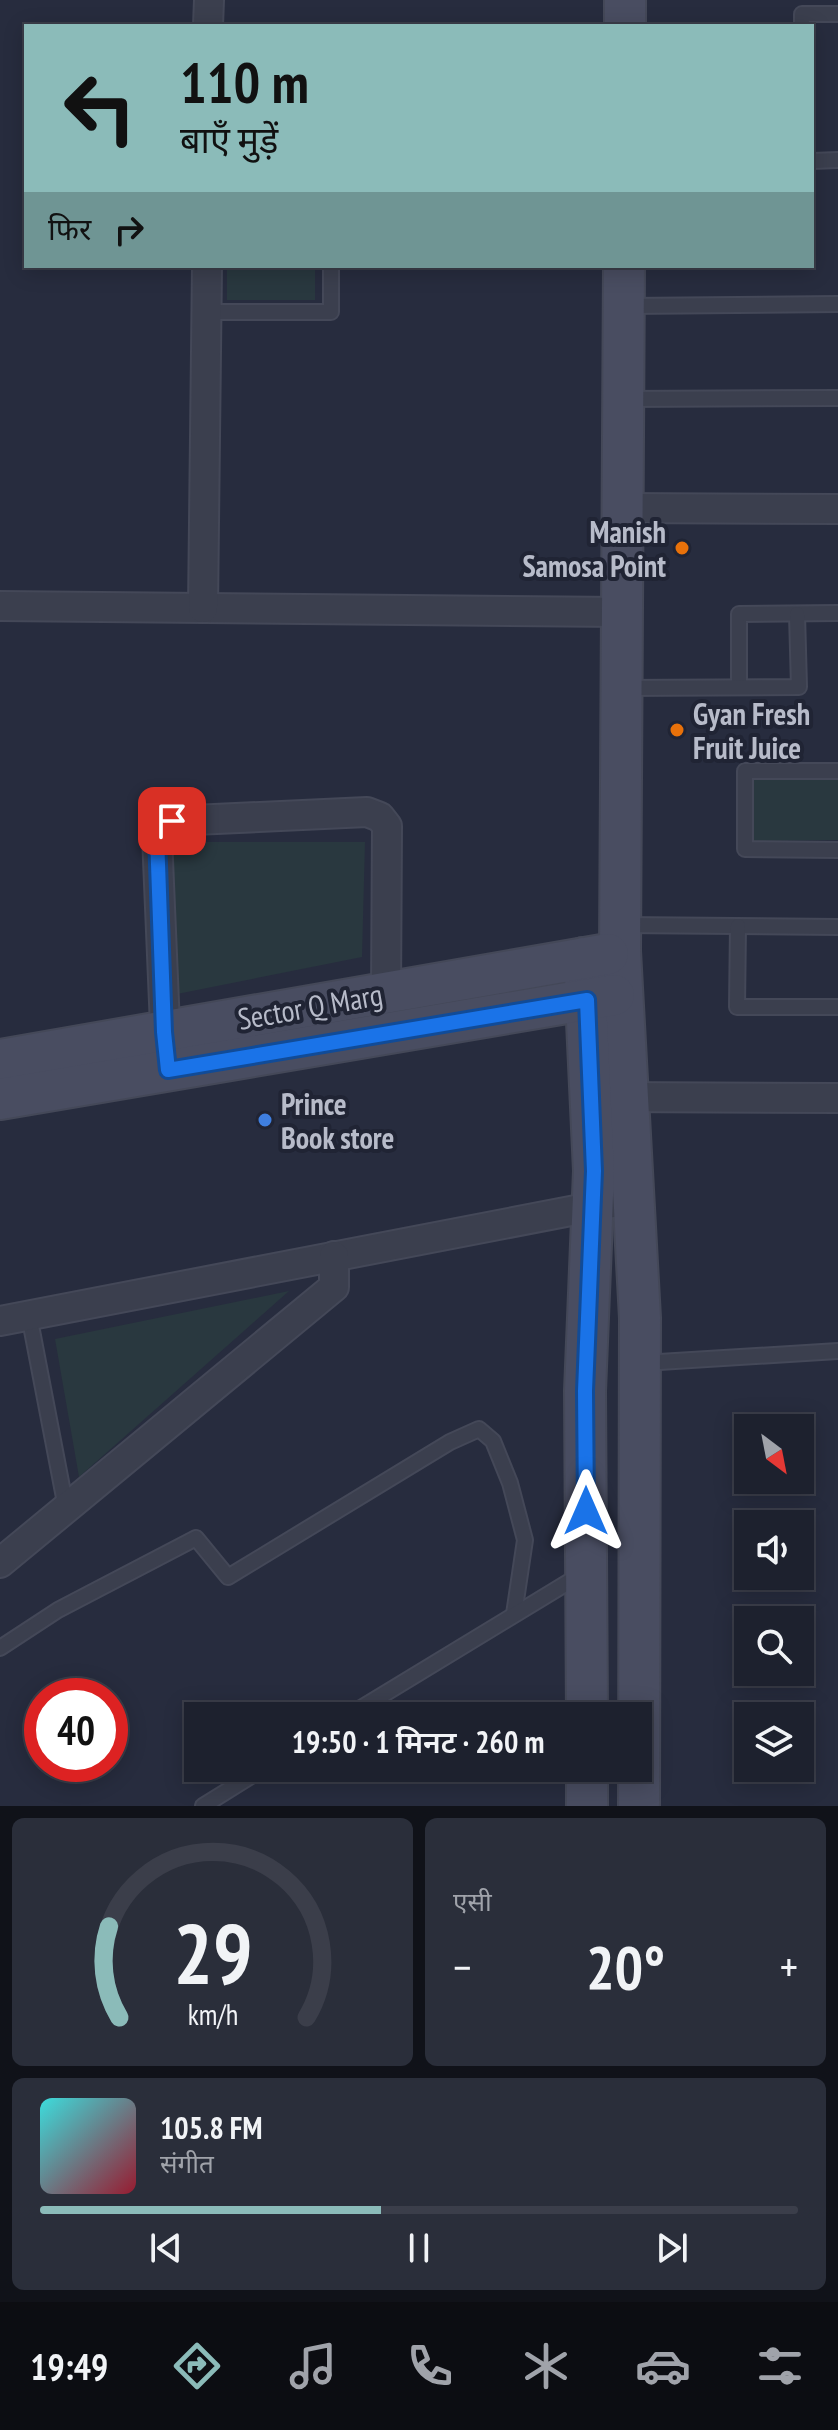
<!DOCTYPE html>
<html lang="hi">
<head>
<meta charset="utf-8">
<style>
	body { margin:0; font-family:"PT Sans Narrow","Noto Sans Devanagari",sans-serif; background:#2a2e3a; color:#f1f3f6; height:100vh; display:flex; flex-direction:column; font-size:30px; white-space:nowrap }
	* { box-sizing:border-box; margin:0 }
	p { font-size:26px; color:#a0a3aa }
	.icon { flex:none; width:44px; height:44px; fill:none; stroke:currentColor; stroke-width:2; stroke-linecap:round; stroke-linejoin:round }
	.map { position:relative; height:1806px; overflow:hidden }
	.details { display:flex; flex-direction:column; gap:12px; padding:12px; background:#101219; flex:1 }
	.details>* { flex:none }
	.banner { position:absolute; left:24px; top:24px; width:790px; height:244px; border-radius:0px; box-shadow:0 4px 20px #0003,0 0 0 2px #3b3e4a; background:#8bbbb9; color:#111; overflow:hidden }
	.needle { width:52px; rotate:148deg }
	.controls { position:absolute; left:734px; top:1414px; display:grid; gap:16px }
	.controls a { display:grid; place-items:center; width:80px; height:80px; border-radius:0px; background:#1d212e; box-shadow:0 4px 20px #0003,0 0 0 2px #3b3e4a; font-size:40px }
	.speed { position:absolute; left:24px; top:1678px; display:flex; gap:16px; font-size:40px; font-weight:700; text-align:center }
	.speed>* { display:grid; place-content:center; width:104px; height:104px; border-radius:50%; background:#1d212e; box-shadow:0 4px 20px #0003,0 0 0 2px #3b3e4a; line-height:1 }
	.speed .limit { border:12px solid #d22; background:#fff; color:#111 }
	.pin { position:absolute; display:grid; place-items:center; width:68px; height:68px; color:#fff; margin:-34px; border-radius:16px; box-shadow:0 4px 12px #0006 }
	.me { position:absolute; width:88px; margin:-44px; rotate:0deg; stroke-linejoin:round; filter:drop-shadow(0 0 6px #0008) }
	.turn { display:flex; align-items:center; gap:28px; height:168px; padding:0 24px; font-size:36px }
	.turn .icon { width:104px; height:104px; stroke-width:2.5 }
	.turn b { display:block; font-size:56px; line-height:68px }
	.then { display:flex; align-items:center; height:76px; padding:0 24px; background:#0003; gap:16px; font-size:30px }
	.big { font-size:60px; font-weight:600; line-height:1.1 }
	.details .card { flex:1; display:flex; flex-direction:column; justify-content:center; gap:12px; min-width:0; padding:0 28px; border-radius:12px; background:#2a2e3a }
	.details .dial { align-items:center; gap:0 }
	.dial svg { height:208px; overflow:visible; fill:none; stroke:#3b3e4a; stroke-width:7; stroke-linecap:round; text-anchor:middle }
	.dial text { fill:#f1f3f6; stroke:none }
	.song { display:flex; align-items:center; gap:24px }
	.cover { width:96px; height:96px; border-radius:12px; background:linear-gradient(135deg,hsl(180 70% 55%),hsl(350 70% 35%)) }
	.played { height:8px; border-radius:4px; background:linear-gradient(90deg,#8bbbb9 45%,#3b3e4a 45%) }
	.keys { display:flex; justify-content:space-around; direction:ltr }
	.heat { display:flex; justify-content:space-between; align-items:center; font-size:44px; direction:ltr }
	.details .tiles { flex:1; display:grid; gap:12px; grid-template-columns:1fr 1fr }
	.card:last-child { grid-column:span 2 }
	.trip { position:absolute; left:184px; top:1702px; width:468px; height:80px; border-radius:0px; background:#1d212e; box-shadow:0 4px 20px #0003,0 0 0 2px #3b3e4a; font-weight:600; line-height:80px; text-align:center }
	.tab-bar { display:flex; height:128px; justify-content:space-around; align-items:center; background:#0c0d12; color:#a0a3aa }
	.tab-bar .icon { width:56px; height:56px }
	.tab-bar .selected { color:#8bbbb9 }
	.tab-bar b { font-size:36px; color:#f1f3f6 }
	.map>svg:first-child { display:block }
</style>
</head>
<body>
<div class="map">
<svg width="838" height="1806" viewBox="0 0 838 1806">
	<rect width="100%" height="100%" fill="#272c3e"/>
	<g fill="#29383f">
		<rect x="227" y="266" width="88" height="34"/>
		<polygon points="838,778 838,840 752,841 752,779"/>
		<polygon points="169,842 365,842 362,957 172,995"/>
		<polygon points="289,1291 79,1477 55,1339"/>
	</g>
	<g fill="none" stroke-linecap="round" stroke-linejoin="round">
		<defs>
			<g id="lane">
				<polyline points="802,26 802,14 838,14"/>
				<polyline points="812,161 838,160"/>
				<polyline points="628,306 838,304"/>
				<polyline points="206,312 331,312 331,266"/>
				<polyline points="624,399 838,398"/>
				<polyline points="739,687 739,614 838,613"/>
				<polyline points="622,688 799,687 797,614"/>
				<polyline points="838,771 745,771 745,849 838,850"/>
				<polyline points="622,925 838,927"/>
				<polyline points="738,926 737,1007 838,1007"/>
				<polyline points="29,1315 66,1508"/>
				<polyline points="643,1363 838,1351"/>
				<polyline points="0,1648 58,1610 196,1538 228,1577 450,1442 479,1429 493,1441 510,1483 525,1540 514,1614"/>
				<polyline points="348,1716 580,1575"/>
				<polyline points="203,1806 264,1768"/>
			</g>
			<g id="street">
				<polyline points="208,26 209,0"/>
				<polyline points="622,508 838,509"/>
				<polyline points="0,606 622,612"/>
				<polyline points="203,608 207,266"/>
				<polyline points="166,1050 157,836 162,827 172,821 367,812 380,817 387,826 386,993"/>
				<polyline points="612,1097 838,1098"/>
				<polyline points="0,1321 633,1199"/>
				<polyline points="0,1563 334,1287 334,1256"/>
			</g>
			<g id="secondary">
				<polyline points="625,26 625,0"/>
				<polyline points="624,266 620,951 640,1318 639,1806"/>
				<polyline points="584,958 594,1171 585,1391 587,1716"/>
				<polyline points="0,1060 608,954"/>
				<polyline points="0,1099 614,995"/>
				<polyline points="587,1768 587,1806"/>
			</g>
		</defs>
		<use href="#lane" stroke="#444858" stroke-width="18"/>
		<use href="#street" stroke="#444858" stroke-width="32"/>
		<use href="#secondary" stroke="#444858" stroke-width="44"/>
		<use href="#lane" stroke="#3b3f4e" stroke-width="14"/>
		<use href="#street" stroke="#3b3f4e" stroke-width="28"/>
		<use href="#secondary" stroke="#494d61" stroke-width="40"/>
	</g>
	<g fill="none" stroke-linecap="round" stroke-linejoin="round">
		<defs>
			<polyline id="route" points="172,821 162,827 157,836 164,1032 168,1070 587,1000 594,1171 585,1391 586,1511"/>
		</defs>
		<use href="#route" stroke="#114b97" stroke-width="20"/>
		<use href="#route" stroke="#1a73e8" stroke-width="14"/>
	</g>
	<g fill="#e8710a" stroke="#202434" stroke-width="3">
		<circle cx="682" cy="548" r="8"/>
		<circle cx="677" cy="730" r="8"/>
	</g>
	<circle fill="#3f7fe0" stroke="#202434" stroke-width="3" cx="265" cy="1120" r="8"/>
	<g text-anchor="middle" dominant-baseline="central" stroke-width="8" stroke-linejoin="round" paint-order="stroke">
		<g font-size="30" font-weight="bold" fill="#b7bbc9" stroke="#202434" text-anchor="start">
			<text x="666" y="531" text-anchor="end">Manish<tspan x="666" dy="34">Samosa Point</tspan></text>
			<text x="693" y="713">Gyan Fresh<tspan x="693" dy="34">Fruit Juice</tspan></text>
			<text x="281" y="1103">Prince<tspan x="281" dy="34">Book store</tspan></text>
		</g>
		<g font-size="30" fill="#b7bbc9" stroke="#202434">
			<text transform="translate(310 1006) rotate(-10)">Sector Q Marg</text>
		</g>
	</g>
</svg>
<div class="controls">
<a><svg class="needle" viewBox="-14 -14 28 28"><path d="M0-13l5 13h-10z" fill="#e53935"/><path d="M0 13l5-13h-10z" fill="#a0a3aa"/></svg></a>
<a><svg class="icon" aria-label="sound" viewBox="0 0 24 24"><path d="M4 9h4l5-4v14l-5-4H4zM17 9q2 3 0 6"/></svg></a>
<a><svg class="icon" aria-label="search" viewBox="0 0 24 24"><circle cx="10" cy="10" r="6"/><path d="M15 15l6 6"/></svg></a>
<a><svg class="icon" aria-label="layers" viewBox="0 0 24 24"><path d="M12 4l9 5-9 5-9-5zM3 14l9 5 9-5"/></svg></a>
</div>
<div class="speed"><div class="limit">40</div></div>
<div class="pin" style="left:172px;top:821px;background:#d93025"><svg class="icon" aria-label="arrive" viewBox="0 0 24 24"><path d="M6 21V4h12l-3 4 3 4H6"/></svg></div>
<svg class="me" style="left:586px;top:1511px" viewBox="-20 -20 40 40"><path d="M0-17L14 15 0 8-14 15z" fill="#1a73e8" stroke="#fff" stroke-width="4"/></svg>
<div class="trip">19:50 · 1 मिनट · 260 m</div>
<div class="banner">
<div class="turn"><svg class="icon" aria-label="left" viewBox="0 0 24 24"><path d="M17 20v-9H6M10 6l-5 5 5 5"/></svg><div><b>110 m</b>बाएँ मुड़ें</div></div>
<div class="then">फिर<svg class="icon" aria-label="right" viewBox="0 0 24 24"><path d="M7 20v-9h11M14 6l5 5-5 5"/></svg></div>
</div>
</div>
<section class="details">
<div class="tiles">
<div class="card dial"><svg viewBox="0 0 100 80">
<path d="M14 69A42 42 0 1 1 86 69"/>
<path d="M14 69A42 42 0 0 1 10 34" stroke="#8bbbb9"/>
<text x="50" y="56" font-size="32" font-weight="700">29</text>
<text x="50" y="72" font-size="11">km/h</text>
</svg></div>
<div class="card"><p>एसी</p>
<div class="heat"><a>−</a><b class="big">20°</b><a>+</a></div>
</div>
<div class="card">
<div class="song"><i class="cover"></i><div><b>105.8 FM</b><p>संगीत</p></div></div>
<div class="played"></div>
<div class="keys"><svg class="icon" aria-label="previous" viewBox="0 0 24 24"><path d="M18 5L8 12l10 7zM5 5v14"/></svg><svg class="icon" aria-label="pause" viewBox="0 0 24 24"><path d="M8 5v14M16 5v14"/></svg><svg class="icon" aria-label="next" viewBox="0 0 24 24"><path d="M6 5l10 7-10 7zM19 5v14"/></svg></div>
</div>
</div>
</section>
<nav class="tab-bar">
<b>19:49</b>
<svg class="icon selected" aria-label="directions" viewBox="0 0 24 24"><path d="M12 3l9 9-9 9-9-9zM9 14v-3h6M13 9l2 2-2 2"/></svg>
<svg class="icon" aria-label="music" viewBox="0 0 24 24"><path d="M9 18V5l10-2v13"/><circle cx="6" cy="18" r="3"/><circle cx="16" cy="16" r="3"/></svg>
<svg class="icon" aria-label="phone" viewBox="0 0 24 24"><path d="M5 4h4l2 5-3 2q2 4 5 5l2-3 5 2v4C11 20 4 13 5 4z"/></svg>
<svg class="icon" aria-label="climate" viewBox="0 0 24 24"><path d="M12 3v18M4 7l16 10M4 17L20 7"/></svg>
<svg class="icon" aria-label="car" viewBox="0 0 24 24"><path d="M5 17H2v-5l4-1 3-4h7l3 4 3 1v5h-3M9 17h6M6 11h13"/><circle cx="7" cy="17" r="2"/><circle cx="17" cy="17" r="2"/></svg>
<svg class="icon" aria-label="filters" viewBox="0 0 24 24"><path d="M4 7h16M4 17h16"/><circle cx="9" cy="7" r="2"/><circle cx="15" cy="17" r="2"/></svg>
</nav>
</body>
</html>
